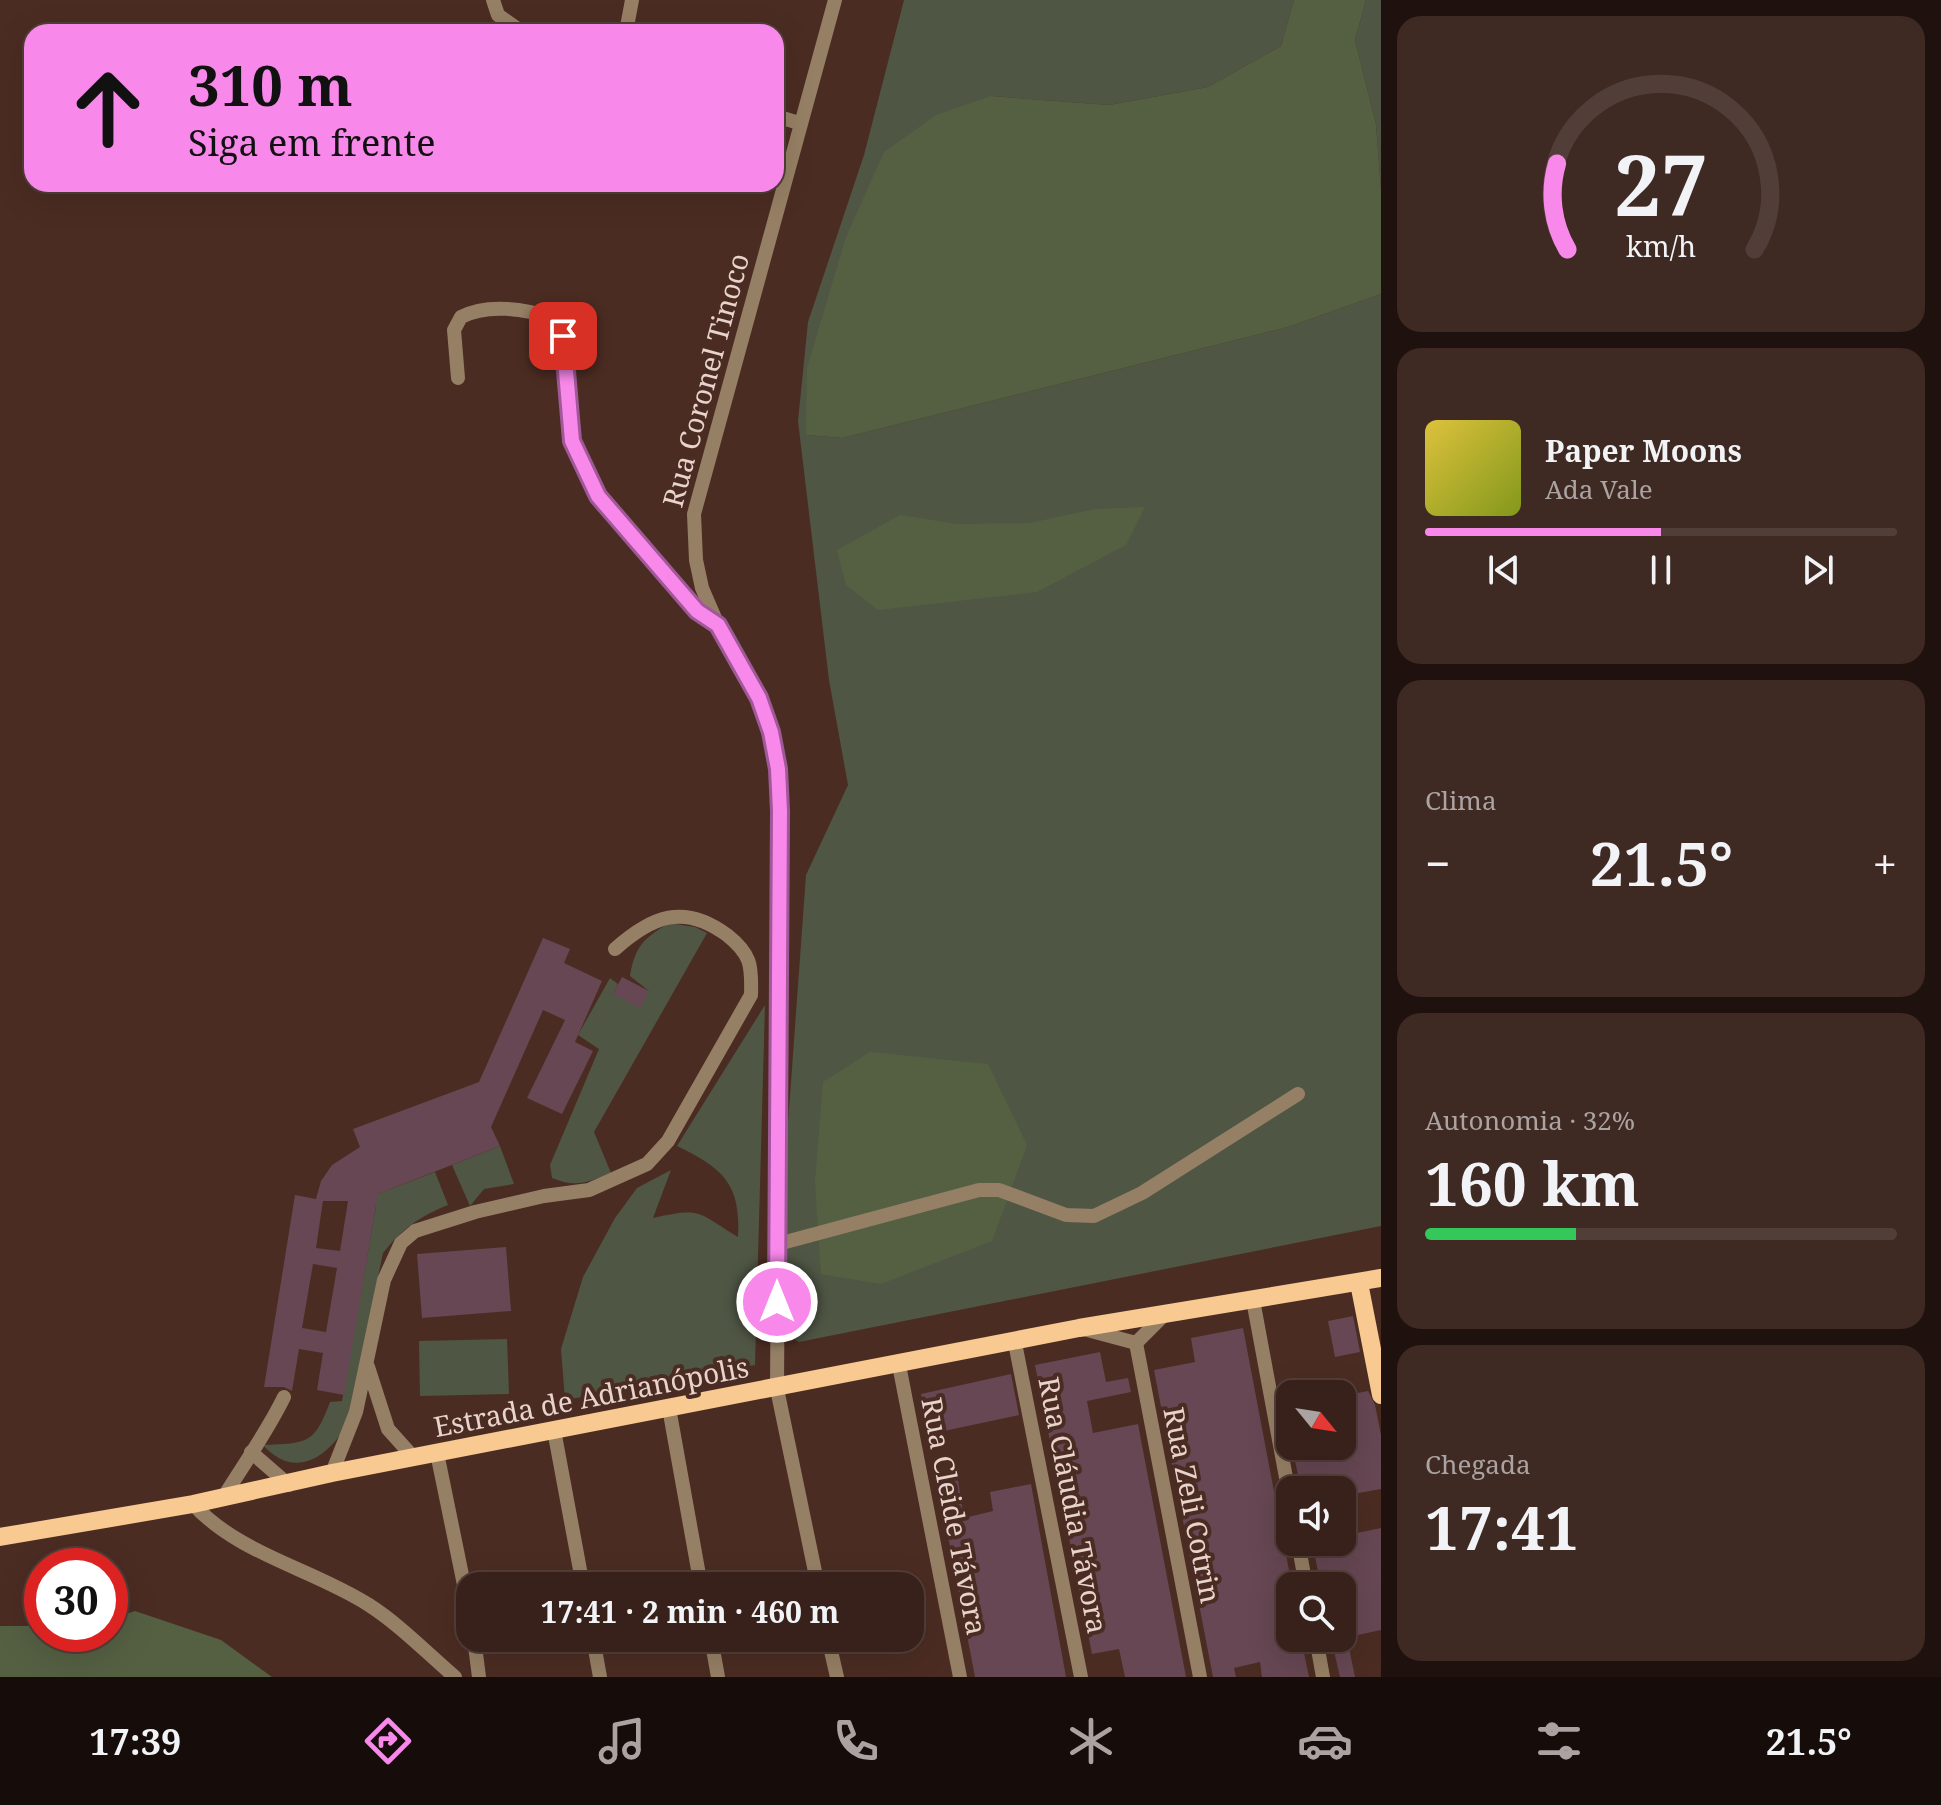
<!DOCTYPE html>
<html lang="pt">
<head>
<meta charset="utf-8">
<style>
	body { margin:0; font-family:"Noto Serif",serif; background:#3f2923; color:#f1f3f6; height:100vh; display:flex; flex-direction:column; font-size:30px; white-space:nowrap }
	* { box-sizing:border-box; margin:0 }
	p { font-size:26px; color:#aba3a2 }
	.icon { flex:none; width:44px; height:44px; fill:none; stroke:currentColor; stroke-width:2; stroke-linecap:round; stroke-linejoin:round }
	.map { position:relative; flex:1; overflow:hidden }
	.side { display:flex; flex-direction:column; gap:16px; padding:16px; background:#1f120e; width:560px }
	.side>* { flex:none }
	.guide { position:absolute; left:24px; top:24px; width:760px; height:168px; border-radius:24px; box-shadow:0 8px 32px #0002,0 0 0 2px #523e39; background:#f888ea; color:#111; overflow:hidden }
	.needle { width:52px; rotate:120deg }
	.tools { position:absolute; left:1276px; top:1380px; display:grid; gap:16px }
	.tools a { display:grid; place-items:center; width:80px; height:80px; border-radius:16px; background:#38211a; box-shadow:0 8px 32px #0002,0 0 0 2px #523e39; font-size:40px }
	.speed { position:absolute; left:24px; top:1548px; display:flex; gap:16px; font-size:40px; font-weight:700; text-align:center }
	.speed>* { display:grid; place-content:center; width:104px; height:104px; border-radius:50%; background:#38211a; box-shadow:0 8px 32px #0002,0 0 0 2px #523e39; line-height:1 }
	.speed .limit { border:12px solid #d22; background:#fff; color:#111 }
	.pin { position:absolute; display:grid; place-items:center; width:68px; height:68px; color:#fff; margin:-34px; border-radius:16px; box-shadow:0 4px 12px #0006 }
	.me { position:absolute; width:88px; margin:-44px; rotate:0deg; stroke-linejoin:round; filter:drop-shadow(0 0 6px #0008) }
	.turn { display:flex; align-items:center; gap:28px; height:168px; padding:0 32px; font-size:36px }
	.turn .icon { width:104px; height:104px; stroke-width:2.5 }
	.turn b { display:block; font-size:56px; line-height:68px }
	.big { font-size:60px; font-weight:700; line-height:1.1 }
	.side .widget { flex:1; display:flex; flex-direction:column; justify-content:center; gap:12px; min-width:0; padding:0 28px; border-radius:24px; background:#3f2923 }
	.side .dial { align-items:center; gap:0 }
	.dial svg { height:208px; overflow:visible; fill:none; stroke:#523e39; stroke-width:7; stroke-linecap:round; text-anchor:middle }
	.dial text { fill:#f1f3f6; stroke:none }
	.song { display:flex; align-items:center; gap:24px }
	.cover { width:96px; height:96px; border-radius:12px; background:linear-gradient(135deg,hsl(50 70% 55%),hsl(70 70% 35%)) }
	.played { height:8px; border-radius:4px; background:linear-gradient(90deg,#f888ea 50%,#523e39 50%) }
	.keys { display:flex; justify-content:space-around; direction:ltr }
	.heat { display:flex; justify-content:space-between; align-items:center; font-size:44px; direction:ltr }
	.charge { height:12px; border-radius:6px; background:linear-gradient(90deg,#34c759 32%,#523e39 0) }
	.trip { position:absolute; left:456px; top:1572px; width:468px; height:80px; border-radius:24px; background:#38211a; box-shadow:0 8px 32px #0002,0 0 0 2px #523e39; font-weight:700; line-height:80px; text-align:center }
	.tabs { display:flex; height:128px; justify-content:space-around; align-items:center; background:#160d0a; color:#aba3a2 }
	.tabs .icon { width:56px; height:56px }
	.tabs .selected { color:#f888ea }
	.tabs b { font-size:36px; color:#f1f3f6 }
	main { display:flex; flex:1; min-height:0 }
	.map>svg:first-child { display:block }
</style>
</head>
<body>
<main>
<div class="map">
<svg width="1381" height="1677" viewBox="0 0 1381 1677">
	<rect width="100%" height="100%" fill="#4b2c22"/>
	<g fill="#4f5644">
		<polygon points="904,0 1294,0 1281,46 1208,87 1109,105 991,96 806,435 842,438 1288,327 1381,294 1381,1226 799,1342 784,1333 786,1151 806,875 848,785 829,680 798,421 808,322 864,155"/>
		<polygon points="1366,0 1381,0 1381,190 1376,124 1355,40"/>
		<path d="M669,923L695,927L707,933L594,1132L611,1173C589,1182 575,1188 552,1178L550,1165L599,1049L578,1035L610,978L618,984L613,994L649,991L630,976C635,946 644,938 669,923Z"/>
		<path d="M765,1005L755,1365L565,1400L561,1349L583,1277L615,1218L637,1188L671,1170L653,1218C702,1207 697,1212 738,1237C741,1184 723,1168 677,1146Z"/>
		<polygon points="500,1146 514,1184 484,1189 470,1206 452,1165"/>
		<path d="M435,1172L448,1205C420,1216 402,1229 383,1253L347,1424C328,1458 294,1480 263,1445C307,1443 314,1445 330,1402L342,1401L376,1206L375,1195Z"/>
		<polygon points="507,1339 509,1394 420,1396 419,1341"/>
	</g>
	<g fill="#556043">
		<polygon points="1294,0 1366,0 1355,40 1376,124 1381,190 1381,294 1288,327 842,438 806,435 807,368 846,237 884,152 936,115 991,96 1109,105 1208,87 1281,46"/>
		<polygon points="1145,507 1126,545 1037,592 878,610 846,585 837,550 900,515 957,524 1030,523 1095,509"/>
		<polygon points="870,1052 988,1064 1027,1145 992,1241 881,1284 821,1274 815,1182 823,1082"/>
		<polygon points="135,1611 221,1640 272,1677 0,1677 0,1626 42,1626 42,1634 110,1634 110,1619"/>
	</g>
	<g fill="#664753" fill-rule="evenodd">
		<path d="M543,938L570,949L564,963L602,981L575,1042L593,1051L562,1114L527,1098L565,1020L543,1010L491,1127L500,1146L378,1194L344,1395L317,1390L323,1353L299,1349L292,1391L284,1387H264L295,1195L316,1199L321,1181L332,1165L360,1147L353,1129L479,1082ZM323,1201H348L340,1251L316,1248ZM313,1264L337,1268L326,1332L302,1328Z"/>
		<polygon points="622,977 649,991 640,1008 613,994"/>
		<polygon points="506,1247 511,1311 422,1318 417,1254"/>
		<polygon points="1353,1316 1360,1352 1335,1357 1328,1321"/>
		<polygon points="1243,1328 1292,1586 1290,1638 1301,1638 1309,1677 1262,1677 1260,1662 1234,1668 1236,1677 1213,1677 1154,1370 1195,1362 1191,1338"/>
		<polygon points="1100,1352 1106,1382 1128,1378 1131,1392 1087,1401 1093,1433 1138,1424 1186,1677 1125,1677 1119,1649 1092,1654 1035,1365"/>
		<polygon points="1011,1374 1019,1415 930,1434 921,1394"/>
		<polygon points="1368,1391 1375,1405 1381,1435 1381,1489 1342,1496 1342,1490 1301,1490 1292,1446 1342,1446 1342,1396"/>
		<polygon points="958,1480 964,1518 993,1511 990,1492 1031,1484 1066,1677 975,1677 938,1484"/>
		<polygon points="1381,1528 1381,1630 1344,1638 1347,1638 1355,1677 1340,1677 1331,1638 1342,1638 1342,1586 1321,1586 1312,1542 1342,1542 1342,1536"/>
	</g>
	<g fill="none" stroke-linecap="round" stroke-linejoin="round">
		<g stroke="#968065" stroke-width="14">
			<polyline points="493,0 498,15 522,32"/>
			<polyline points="626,32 632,0"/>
			<polyline points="776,116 799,123"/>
			<path d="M458,378L454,330L461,317C488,303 525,309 552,318C578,343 561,411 573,444C598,509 652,559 697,611L717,624"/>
			<polyline points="778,1244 979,1190 999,1190 1066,1215 1094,1216 1142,1193 1298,1094"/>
			<polyline points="1253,1300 1290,1499"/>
			<polyline points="1080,1328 1136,1343 1165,1314"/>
			<polyline points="1015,1343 1081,1677"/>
			<polyline points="1136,1343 1200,1677"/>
			<polyline points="899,1365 960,1677"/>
			<polyline points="368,1367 388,1429 414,1458"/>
			<polyline points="669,1408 701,1586"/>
			<polyline points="554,1430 583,1586"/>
			<polyline points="251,1452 289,1485"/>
			<polyline points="437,1453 470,1614"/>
			<path d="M332,1473L356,1412L384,1280L401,1243L415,1231L475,1212L544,1196L589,1190L647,1164L668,1141L751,995C752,965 751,954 727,935C684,903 652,916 615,949"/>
			<path d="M223,1498C244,1464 267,1432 284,1397"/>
			<path d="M193,1504C238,1554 313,1569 369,1605C400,1625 427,1653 455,1677"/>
			<polyline points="1298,1542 1306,1586"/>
			<polyline points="818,1586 777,1389 780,931 778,769 771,732 759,698 718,625 702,588 696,560 694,514 835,0"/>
			<polyline points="474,1638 479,1677"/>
			<polyline points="593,1638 600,1677"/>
			<polyline points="711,1638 718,1677"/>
			<polyline points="828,1638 837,1677"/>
			<polyline points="1316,1638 1323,1677"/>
		</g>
		<g stroke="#f8c990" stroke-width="18">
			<polyline points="1359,1283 1381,1395"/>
			<polyline points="0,1537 193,1504 332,1473 1079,1328 1381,1278"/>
		</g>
	</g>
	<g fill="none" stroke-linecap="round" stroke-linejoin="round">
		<defs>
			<polyline id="route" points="563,336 572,441 598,496 697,611 718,625 759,698 771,732 778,769 780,811 777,1302"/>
		</defs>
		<use href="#route" stroke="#a15898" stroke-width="20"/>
		<use href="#route" stroke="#f888ea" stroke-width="14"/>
	</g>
	<g text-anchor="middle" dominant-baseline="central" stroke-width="8" stroke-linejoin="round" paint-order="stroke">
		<g font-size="28" fill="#e8d4cd" stroke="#4b2c22">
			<text transform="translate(705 380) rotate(-75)">Rua Coronel Tinoco</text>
			<text transform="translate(591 1396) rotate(-11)">Estrada de Adrianópolis</text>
			<text transform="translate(1074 1505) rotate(79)">Rua Cláudia Távora</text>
			<text transform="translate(1193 1505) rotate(79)">Rua Zeli Cotrin</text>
			<text transform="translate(955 1516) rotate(79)">Rua Cleide Távora</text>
		</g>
	</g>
</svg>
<div class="tools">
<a><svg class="needle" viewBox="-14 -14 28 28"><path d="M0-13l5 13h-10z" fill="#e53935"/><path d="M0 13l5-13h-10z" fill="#aba3a2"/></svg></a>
<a><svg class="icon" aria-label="sound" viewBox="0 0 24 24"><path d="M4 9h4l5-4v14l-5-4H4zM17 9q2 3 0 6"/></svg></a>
<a><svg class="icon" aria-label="search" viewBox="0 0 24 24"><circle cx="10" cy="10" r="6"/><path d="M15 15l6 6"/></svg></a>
</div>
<div class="speed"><div class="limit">30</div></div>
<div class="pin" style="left:563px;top:336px;background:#d93025"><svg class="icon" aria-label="arrive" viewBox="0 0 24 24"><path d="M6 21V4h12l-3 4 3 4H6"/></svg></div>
<svg class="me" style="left:777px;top:1302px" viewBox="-20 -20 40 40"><circle r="17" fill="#f888ea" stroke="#fff" stroke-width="3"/><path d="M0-11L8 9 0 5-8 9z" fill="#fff"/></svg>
<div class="trip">17:41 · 2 min · 460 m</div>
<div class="guide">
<div class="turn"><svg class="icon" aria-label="ahead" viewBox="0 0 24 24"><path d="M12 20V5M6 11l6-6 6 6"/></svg><div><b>310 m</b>Siga em frente</div></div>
</div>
</div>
<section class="side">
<div class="widget dial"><svg viewBox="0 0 100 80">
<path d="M14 69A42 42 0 1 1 86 69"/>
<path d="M14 69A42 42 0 0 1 10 36" stroke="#f888ea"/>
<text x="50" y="56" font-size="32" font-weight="700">27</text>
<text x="50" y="72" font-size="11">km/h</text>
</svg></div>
<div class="widget">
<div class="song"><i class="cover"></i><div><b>Paper Moons</b><p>Ada Vale</p></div></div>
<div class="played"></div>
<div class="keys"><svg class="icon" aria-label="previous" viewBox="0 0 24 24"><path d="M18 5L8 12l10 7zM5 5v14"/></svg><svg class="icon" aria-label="pause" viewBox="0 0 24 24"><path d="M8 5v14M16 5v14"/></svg><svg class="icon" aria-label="next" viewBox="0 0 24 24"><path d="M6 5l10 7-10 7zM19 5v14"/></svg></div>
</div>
<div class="widget"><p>Clima</p>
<div class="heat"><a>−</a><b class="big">21.5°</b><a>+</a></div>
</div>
<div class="widget"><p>Autonomia · 32%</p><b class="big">160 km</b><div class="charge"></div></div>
<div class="widget"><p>Chegada</p><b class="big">17:41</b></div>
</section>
</main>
<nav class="tabs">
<b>17:39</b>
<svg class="icon selected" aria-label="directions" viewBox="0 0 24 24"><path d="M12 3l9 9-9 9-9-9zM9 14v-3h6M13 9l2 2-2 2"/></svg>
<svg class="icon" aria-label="music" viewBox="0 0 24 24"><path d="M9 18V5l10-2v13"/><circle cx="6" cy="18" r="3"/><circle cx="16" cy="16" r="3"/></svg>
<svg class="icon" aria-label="phone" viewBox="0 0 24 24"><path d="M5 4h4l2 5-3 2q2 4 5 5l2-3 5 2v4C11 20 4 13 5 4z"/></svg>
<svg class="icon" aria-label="climate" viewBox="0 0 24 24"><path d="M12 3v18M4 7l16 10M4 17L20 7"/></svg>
<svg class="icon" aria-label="car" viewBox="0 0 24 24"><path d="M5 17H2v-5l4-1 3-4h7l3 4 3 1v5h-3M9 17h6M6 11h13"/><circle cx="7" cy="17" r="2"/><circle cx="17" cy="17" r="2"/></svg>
<svg class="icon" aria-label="filters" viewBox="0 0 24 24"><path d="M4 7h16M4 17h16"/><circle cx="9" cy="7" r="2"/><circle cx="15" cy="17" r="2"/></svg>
<b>21.5°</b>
</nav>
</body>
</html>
